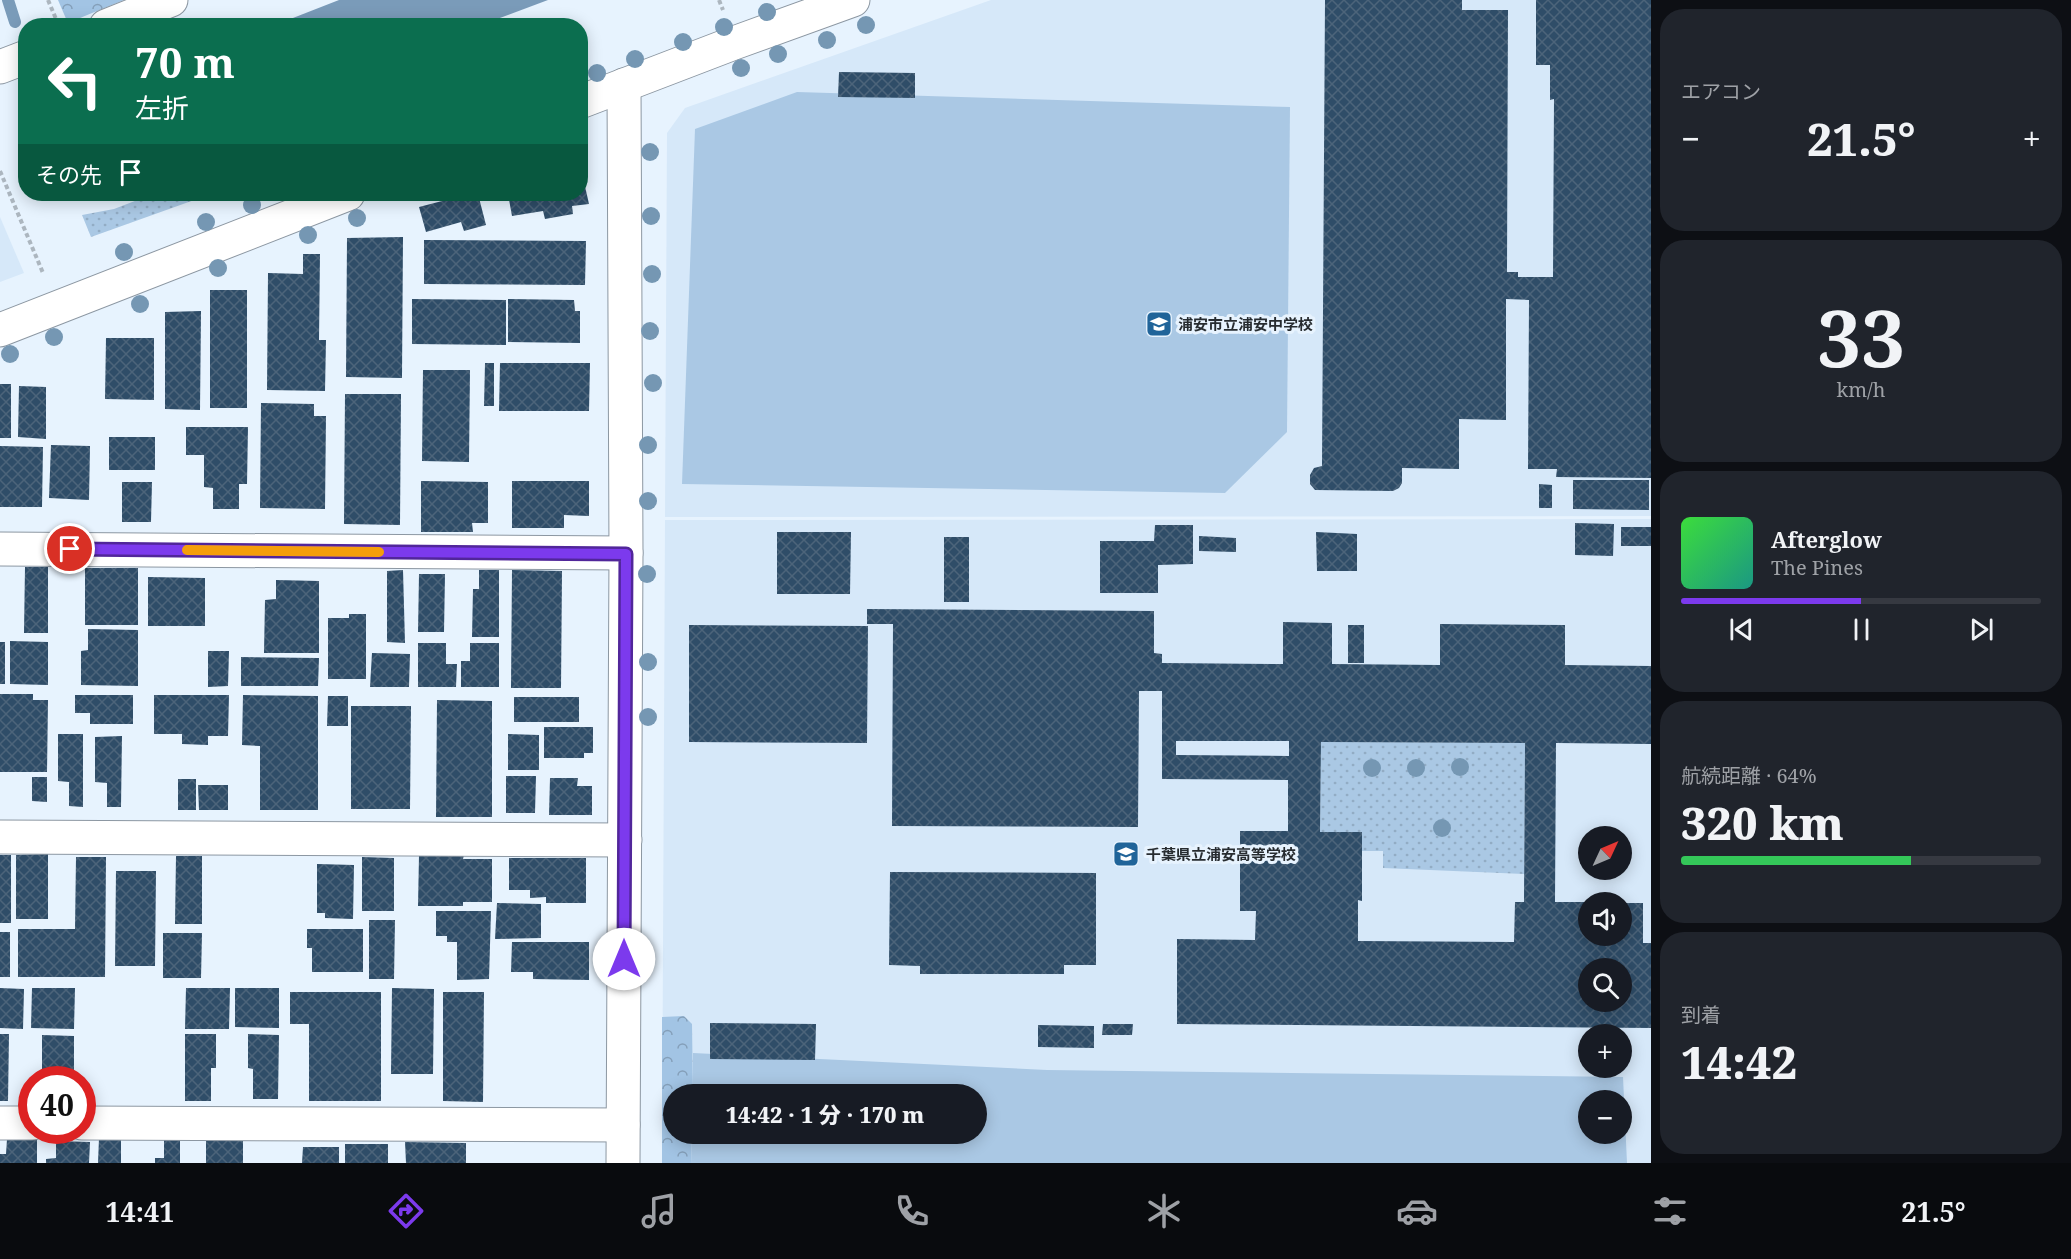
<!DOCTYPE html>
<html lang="ja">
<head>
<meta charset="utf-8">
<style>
	body { margin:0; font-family:"Noto Serif","Noto Sans JP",serif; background:#20242c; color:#f1f3f6; height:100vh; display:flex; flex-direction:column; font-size:22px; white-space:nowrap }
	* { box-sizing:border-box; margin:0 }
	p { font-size:20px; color:#9ea1a6 }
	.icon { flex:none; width:33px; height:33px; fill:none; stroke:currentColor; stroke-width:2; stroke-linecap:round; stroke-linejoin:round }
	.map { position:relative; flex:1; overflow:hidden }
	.sheet { display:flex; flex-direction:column; gap:9px; padding:9px; background:#0d0f14; width:420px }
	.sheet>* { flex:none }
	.guide { position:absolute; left:18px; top:18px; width:570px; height:183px; border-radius:24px; box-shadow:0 3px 15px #0003; background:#0b6e4f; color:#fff; overflow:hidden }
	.needle { width:39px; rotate:46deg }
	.tools { position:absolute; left:1578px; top:826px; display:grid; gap:12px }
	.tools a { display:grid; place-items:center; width:54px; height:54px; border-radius:50%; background:#171b24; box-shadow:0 3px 15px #0003; font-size:30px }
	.speed { position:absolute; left:18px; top:1066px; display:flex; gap:12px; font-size:30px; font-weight:700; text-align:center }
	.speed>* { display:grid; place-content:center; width:78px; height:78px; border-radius:50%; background:#171b24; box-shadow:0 3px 15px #0003; line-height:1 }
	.speed .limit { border:9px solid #d22; background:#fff; color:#111 }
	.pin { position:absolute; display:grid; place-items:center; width:51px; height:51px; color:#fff; margin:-26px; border:3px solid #fff; border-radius:50%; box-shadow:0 2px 6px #0007 }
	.me { position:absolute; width:66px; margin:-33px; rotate:0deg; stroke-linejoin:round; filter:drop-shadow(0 0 4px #0008) }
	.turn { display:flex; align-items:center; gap:21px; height:126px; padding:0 18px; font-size:27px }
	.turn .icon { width:78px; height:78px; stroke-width:2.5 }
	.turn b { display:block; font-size:42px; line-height:51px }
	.then { display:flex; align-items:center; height:57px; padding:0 18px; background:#0003; gap:12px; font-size:22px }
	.big { font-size:45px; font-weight:800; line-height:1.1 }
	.sheet .tile { flex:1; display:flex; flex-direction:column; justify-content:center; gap:9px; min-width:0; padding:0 21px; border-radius:24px; background:#20242c }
	.sheet .dial { align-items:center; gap:0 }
	.dial b { font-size:78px; line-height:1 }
	.song { display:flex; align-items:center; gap:18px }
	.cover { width:72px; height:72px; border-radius:9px; background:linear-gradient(135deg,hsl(120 70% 55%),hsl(170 70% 35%)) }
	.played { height:6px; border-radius:3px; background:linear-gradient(90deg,#7c3aed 50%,#363941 50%) }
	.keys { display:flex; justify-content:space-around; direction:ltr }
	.heat { display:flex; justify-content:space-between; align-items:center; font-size:33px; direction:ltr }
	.charge { height:9px; border-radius:4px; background:linear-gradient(90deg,#34c759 64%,#363941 0) }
	.trip { position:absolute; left:663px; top:1084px; width:324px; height:60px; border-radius:30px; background:#171b24; box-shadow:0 3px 15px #0003; font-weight:800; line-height:60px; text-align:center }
	.tab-bar { display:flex; height:96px; justify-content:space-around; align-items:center; background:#090b0e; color:#9ea1a6 }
	.tab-bar .icon { width:42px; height:42px }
	.tab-bar .on { color:#7c3aed }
	.tab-bar b { font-size:27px; color:#f1f3f6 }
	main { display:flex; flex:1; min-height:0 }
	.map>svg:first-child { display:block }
</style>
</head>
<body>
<main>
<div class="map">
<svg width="1651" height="1163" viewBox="0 0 1651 1163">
	<defs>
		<pattern id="grass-dots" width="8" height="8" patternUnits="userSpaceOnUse" patternTransform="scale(1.5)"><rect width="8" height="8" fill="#aac8e4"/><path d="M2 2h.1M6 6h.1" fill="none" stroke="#92acc4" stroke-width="1.8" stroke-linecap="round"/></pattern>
		<pattern id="forest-crowns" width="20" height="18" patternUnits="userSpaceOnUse" patternTransform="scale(1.5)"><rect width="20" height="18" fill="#a2c4e4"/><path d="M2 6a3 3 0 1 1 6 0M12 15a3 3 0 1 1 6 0" fill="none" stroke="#849fb9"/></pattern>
		<pattern id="building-cross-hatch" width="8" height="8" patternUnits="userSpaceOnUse" patternTransform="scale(1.5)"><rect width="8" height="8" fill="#2f4d68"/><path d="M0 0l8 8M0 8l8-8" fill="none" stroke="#4c647a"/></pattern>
	</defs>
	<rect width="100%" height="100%" fill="#e7f3fe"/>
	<g fill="#d6e8f9" fill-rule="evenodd">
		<polygon points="991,0 1651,0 1651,516 665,517 667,133 685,108"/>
		<polygon points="0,217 24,273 0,282"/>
		<path d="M1651,519V1163H662L665,520ZM1588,837H1622V870H1588ZM1588,903H1622V936H1588ZM1588,969H1622V1002H1588ZM1588,1035H1622V1068H1588ZM674,1095H976V1134H674ZM1588,1101H1622V1134H1588Z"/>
	</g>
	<g fill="url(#grass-dots)">
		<polygon points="153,194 211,194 91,237 82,215 114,209"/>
		<polygon points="1321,742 1525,743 1524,874 1383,868 1383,851 1362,851 1362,832 1320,832"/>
	</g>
	<g fill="url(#forest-crowns)">
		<polygon points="58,0 124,0 75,20 67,21"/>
		<polygon points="684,1016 692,1024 693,1095 674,1095 674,1134 692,1134 691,1163 662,1163 662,1017"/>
	</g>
	<g fill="#aac8e4" fill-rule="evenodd">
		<polygon points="797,92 1290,107 1287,432 1225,493 682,484 695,129"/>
		<path d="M693,1053L1047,1070L1623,1077L1627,1163H691L692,1134H976V1095H693ZM1588,1101H1622V1134H1588Z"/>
	</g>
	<polygon fill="#7a9bb9" points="339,0 548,0 481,25 275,25"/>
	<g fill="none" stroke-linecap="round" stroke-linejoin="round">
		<polyline stroke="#7a9bb9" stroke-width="12" points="8,0 15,22"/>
	</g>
	<g fill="url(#building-cross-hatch)" fill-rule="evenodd">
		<polygon points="1325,0 1462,0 1462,10 1508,10 1507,272 1518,272 1518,277 1553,277 1554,99 1550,100 1550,65 1536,65 1536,0 1651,0 1651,478 1556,477 1557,469 1528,469 1529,300 1506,299 1506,420 1459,419 1459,469 1402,468 1402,483 1399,488 1393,491 1315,490 1310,484 1310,475 1314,468 1322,466"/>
		<polygon points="839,72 915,73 915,98 838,97"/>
		<polygon points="580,164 589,204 572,206 573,214 545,219 543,211 512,216 508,194 580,194"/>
		<polygon points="469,194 478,194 486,225 464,231 461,222 426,232 419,207"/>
		<polygon points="403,237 402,378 346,377 347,238"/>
		<polygon points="424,240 586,241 585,285 424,284"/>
		<polygon points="303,254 320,254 319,340 326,340 325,391 267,390 268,273 303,274"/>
		<rect x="210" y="290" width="37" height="118"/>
		<polygon points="412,299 506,300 506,345 412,344"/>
		<polygon points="508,299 574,300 575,311 580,311 580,343 508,342"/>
		<polygon points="201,311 200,410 165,409 165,312"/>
		<polygon points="106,338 154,338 154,400 105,399"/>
		<polygon points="485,363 494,363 494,406 484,406"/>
		<polygon points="500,363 590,363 589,411 499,411"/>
		<polygon points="423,370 470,370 469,462 422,461"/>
		<rect x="0" y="384" width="11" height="54"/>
		<polygon points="19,386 46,387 46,439 18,437"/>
		<polygon points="345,394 401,394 400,525 344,524"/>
		<polygon points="261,403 314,404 314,416 326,416 325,509 260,508"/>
		<polygon points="186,427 248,427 247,484 239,484 239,509 213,509 213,488 204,487 204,455 186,455"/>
		<rect x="109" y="437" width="46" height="33"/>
		<polygon points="51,445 90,446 89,500 49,498"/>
		<polygon points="0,446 43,447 42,507 0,507"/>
		<polygon points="1573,480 1649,480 1649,510 1573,509"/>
		<polygon points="421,481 488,482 488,523 472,523 473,532 421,532"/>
		<polygon points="512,481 589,481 589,516 564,515 564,528 512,528"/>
		<polygon points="122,482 152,482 151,522 122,522"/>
		<polygon points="1539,484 1552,485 1552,508 1539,508"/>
		<polygon points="1575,523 1614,524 1613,556 1575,555"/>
		<polygon points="1155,525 1193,525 1193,564 1158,565 1158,593 1100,593 1100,541 1154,541"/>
		<rect x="1621" y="527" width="30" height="19"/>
		<polygon points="777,532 851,532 850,594 777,594"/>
		<polygon points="1316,532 1357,534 1357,571 1317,571"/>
		<polygon points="1199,536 1236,538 1236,552 1199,551"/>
		<rect x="944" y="537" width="25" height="65"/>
		<polygon points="25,567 48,567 48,633 24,633"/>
		<rect x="85" y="568" width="53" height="57"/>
		<polygon points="403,570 405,643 387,642 387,571"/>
		<polygon points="479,570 499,570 499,637 472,637 473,589 479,589"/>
		<polygon points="512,570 562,571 561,688 511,688"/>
		<polygon points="419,574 445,574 444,632 418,632"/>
		<polygon points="148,577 205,578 205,626 148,626"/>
		<polygon points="276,580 319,581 319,653 264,653 265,600 276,599"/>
		<path d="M867,609L1154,611V653L1162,654V663L1283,664V622L1332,623V664L1440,665V624L1565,625V665L1651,666V744L1556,743L1555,902H1588V936H1622V903H1643V943H1651V1028L1177,1024V939L1255,940L1256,911H1240V831H1288V780L1162,779V691H1139L1138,827L892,826L893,624H867ZM1176,741H1289V756L1176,755ZM1321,742L1525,743L1524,902H1515L1514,942L1358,941V900L1362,901V832H1320ZM1588,969H1622V1002H1588Z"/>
		<polygon points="349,614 366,614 366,679 328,679 328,618 349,618"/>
		<polygon points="689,625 868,626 867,743 689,742"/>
		<rect x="1348" y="625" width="16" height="38"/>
		<polygon points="88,629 138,630 138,686 81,685 81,651 88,650"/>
		<polygon points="10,641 48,642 48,685 10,684"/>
		<rect x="0" y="642" width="5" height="42"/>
		<polygon points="418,643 446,643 446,664 457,664 456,687 418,687"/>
		<polygon points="470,643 499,643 499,687 461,687 461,661 470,661"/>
		<polygon points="208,651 229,651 228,686 208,687"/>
		<polygon points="372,653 410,654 409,687 370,687"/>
		<polygon points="241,657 319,658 318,686 241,686"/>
		<polygon points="0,694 33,694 33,700 48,700 47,772 0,772"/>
		<polygon points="75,695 133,695 133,724 90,724 90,713 75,713"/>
		<polygon points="154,695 229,695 228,736 208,736 208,745 182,744 182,734 154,734"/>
		<polygon points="243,695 318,696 318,810 260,810 260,746 242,745"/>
		<polygon points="328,696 348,696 348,726 327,726"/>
		<rect x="514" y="697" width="65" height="25"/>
		<polygon points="437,700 492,701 492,817 436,817"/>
		<polygon points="351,706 411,706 410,809 351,809"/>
		<polygon points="544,727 593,727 593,753 584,753 584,758 544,758"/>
		<polygon points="58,734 83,734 83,807 69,806 69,782 58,781"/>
		<polygon points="508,734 539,735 539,770 508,770"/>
		<polygon points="122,736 121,807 107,807 107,783 95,782 95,737"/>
		<polygon points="506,776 536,776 535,813 506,813"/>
		<polygon points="32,777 47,777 47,802 32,801"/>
		<polygon points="550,778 578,778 577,786 592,786 592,815 549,815"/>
		<rect x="178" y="779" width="18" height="31"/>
		<polygon points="198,785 228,785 228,810 199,810"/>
		<polygon points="48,854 48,919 16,919 16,855"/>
		<rect x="0" y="855" width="11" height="68"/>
		<polygon points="419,855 464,855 463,859 492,859 492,902 463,902 463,906 418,906"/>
		<polygon points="176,856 202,856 202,924 175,924"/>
		<polygon points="76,857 106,857 105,977 18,977 18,929 75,929"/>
		<polygon points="362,857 394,858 394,911 362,911"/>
		<polygon points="509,858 586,858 586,903 546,903 546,897 530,898 530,890 509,890"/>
		<polygon points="317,864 354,865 353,919 325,918 325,913 317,913"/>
		<polygon points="116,871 156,871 155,966 115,966"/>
		<polygon points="890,872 1096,873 1096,965 1064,965 1064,974 920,974 920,966 889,965"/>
		<polygon points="497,903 541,904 541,938 495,939"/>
		<polygon points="436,911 491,911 489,979 457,980 457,942 447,942 447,936 436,936"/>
		<polygon points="369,920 395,920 394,979 369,979"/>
		<polygon points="307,929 363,929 363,972 312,972 312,948 307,948"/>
		<rect x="0" y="932" width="10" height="45"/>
		<polygon points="163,933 202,933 201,978 163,978"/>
		<polygon points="512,942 589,942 589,980 533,979 533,972 511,972"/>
		<polygon points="0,988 24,989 23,1029 0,1028"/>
		<polygon points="32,988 75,988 74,1029 31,1028"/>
		<polygon points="186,988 230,988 229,1029 185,1029"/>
		<polygon points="235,988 279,988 279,1028 235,1027"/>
		<polygon points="392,988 434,989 433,1074 391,1074"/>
		<polygon points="290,992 381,992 381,1101 309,1101 309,1024 290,1024"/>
		<polygon points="443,992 484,992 483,1102 443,1101"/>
		<polygon points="710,1023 816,1024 815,1060 710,1059"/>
		<polygon points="1103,1024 1133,1024 1132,1035 1102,1035"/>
		<polygon points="1038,1025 1094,1026 1094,1048 1038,1047"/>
		<polygon points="0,1034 9,1034 8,1101 0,1101"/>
		<polygon points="185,1034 216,1034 216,1068 211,1068 211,1101 185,1101"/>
		<polygon points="248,1034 279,1035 278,1099 253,1099 253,1069 248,1068"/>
		<polygon points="42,1035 74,1036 74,1080 52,1080 52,1077 42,1077"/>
		<polygon points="99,1138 121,1138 121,1163 98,1163"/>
		<polygon points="164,1138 180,1138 180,1163 155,1163 155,1158 164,1158"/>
		<polygon points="7,1139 37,1140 37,1163 0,1163 0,1154 6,1154"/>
		<polygon points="206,1140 243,1141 243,1163 206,1163"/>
		<polygon points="56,1141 90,1142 89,1163 46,1163 46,1159 56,1158"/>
		<polygon points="405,1142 466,1143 466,1163 406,1163"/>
		<rect x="345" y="1144" width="43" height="19"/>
		<polygon points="303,1147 339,1147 339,1163 302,1163"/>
	</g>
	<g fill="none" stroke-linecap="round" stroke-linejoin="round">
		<defs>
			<g id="minor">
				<polyline points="106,26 171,0"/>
				<polyline points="0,67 26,57"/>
				<polyline points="580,102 734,43 853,0"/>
				<polyline points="0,330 348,194"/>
				<polyline points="0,549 626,553"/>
				<polyline points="0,837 625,840"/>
				<polyline points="0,1123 32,1123"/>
				<polyline points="82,1123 623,1125"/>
				<polyline points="623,1163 626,553 624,85"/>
			</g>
		</defs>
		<use href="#minor" stroke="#8c97a2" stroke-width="35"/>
		<g stroke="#acb6bf" stroke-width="4" stroke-dasharray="4.5 3" stroke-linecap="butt">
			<polyline points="48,0 59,26"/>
			<polyline points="719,0 723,10"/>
			<polyline points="0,171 43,273"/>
		</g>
		<use href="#minor" stroke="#fff" stroke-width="33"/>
	</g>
	<g fill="#7597b3">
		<circle cx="767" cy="12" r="9"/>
		<circle cx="866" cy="25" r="9"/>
		<circle cx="724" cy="27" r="9"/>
		<circle cx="827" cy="40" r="9"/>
		<circle cx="683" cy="42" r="9"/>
		<circle cx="778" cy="54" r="9"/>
		<circle cx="635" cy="59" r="9"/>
		<circle cx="741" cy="68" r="9"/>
		<circle cx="597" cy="73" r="9"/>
		<circle cx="650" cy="152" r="9"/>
		<circle cx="252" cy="205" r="9"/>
		<circle cx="651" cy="216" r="9"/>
		<circle cx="357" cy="218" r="9"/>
		<circle cx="206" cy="222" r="9"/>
		<circle cx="308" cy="235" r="9"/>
		<circle cx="124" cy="252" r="9"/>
		<circle cx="218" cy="268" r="9"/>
		<circle cx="652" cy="274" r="9"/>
		<circle cx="140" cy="304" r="9"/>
		<circle cx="650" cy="331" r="9"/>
		<circle cx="54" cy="337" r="9"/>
		<circle cx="10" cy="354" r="9"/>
		<circle cx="653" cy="383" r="9"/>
		<circle cx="648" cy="445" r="9"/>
		<circle cx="648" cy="501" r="9"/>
		<circle cx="647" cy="574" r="9"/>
		<circle cx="648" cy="662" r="9"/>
		<circle cx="648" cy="717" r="9"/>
		<circle cx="1460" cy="767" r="9"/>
		<circle cx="1372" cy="768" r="9"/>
		<circle cx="1416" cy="768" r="9"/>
		<circle cx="1442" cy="828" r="9"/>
	</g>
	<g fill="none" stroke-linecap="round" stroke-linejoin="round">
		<defs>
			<polyline id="route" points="70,549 626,554 624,959"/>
		</defs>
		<use href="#route" stroke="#51269a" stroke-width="15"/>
		<use href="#route" stroke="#7c3aed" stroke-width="10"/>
		<polyline stroke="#f59e0b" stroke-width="10" points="187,550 379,552"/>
	</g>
	<defs>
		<symbol id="school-square" viewBox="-11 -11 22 22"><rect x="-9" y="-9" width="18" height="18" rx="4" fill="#206499" stroke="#e7f3fe"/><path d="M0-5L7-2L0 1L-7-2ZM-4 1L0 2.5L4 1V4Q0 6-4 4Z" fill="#fff"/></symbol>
	</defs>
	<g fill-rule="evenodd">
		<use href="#school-square" x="1144" y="309" width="30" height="30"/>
		<use href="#school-square" x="1111" y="839" width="30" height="30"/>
	</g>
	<g text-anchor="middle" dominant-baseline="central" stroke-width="6" stroke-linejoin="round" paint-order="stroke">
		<g font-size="15" font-weight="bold" fill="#272c30" stroke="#e7f3fe" text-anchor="start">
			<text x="1178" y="324">浦安市立浦安中学校</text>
			<text x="1146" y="854">千葉県立浦安高等学校</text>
		</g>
	</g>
</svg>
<div class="tools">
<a><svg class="needle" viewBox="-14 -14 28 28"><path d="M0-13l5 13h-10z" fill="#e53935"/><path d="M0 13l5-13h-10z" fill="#9ea1a6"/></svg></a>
<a><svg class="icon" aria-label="sound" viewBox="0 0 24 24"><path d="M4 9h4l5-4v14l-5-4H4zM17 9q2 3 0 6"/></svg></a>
<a><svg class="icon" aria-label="search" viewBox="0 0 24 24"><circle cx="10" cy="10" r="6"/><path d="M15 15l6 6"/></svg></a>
<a>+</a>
<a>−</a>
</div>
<div class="speed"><div class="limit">40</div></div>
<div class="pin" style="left:70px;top:549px;background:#d93025"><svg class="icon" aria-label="arrive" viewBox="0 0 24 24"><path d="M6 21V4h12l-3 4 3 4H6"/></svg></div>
<svg class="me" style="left:624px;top:959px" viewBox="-20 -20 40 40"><circle r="19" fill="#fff"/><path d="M0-13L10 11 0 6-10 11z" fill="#7c3aed"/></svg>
<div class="trip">14:42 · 1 分 · 170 m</div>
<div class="guide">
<div class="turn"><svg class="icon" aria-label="left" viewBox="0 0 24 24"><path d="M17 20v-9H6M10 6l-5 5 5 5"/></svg><div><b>70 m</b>左折</div></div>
<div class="then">その先<svg class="icon" aria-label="arrive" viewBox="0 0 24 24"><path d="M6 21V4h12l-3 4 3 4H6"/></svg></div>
</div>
</div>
<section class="sheet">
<div class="tile"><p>エアコン</p>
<div class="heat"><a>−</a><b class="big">21.5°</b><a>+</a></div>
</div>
<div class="tile dial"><b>33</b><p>km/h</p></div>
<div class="tile">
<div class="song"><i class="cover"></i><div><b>Afterglow</b><p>The Pines</p></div></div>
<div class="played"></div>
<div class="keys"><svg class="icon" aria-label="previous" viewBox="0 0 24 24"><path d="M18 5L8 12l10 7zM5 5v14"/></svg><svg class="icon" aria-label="pause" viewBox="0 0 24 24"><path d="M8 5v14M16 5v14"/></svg><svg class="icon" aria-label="next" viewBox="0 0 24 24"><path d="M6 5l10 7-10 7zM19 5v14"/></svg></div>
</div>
<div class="tile"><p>航続距離 · 64%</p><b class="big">320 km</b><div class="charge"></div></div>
<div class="tile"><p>到着</p><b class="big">14:42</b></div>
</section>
</main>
<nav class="tab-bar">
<b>14:41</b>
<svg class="icon on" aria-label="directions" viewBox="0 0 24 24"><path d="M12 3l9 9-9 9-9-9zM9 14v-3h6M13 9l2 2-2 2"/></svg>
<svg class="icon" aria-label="music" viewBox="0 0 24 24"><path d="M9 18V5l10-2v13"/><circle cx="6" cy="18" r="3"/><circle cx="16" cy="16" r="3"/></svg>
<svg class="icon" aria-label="phone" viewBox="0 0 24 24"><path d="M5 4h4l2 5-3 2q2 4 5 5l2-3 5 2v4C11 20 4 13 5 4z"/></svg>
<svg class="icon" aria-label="climate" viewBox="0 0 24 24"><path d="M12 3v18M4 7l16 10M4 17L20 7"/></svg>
<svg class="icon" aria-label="car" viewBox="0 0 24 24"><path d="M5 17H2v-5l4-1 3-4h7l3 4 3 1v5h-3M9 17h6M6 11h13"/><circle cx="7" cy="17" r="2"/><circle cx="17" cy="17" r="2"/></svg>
<svg class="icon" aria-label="filters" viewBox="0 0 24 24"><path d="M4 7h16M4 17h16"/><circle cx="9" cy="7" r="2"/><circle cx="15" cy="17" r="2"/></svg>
<b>21.5°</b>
</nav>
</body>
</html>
